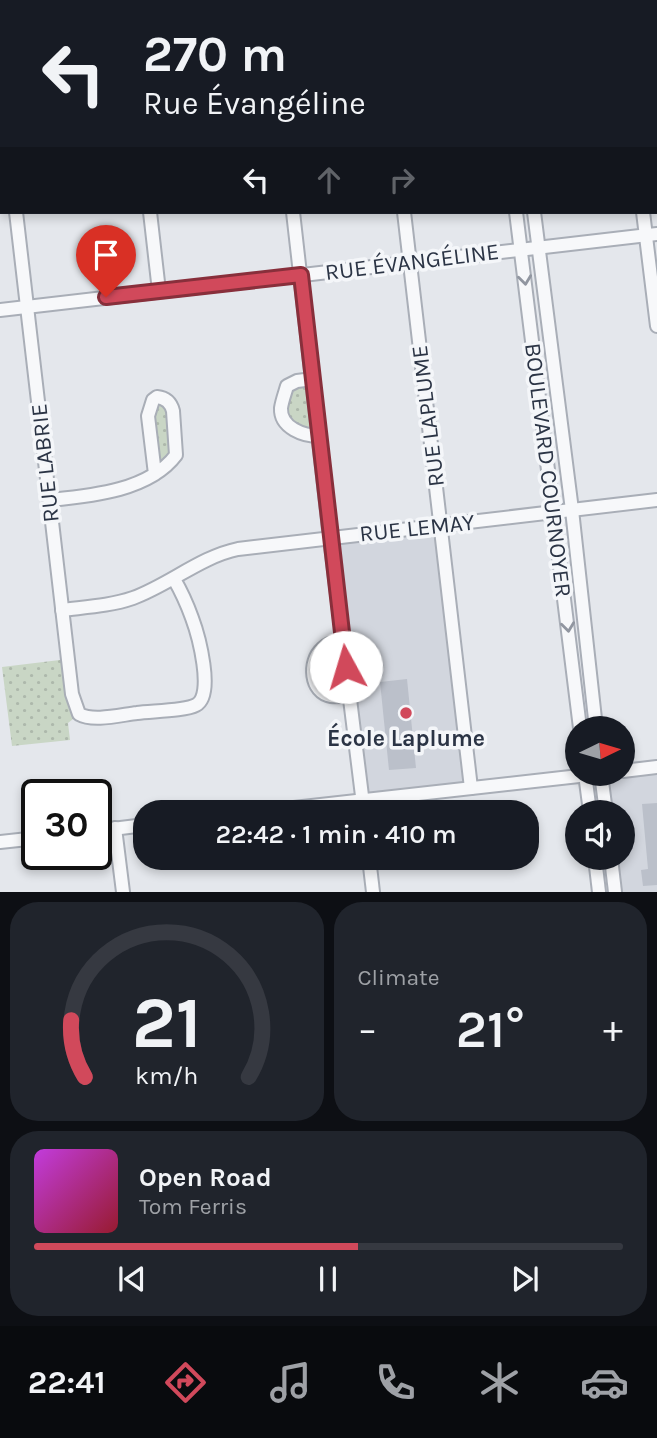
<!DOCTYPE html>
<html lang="en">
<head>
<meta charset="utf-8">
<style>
	body { margin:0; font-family:Karla,sans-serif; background:#20242c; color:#f1f3f6; height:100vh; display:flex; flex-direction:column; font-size:26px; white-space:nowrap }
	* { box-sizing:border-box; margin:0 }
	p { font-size:23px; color:#9ea1a6 }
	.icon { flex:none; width:38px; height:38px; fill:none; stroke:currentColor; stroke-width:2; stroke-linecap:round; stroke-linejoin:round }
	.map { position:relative; height:892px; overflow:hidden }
	.sheet { display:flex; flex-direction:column; gap:10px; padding:10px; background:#0d0f14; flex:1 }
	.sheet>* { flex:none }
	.hud { position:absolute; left:0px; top:0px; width:658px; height:214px; box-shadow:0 4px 10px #0003; background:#171b24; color:#f1f3f6; overflow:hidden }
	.needle { width:46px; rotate:85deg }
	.buttons { position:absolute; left:565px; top:716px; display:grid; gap:14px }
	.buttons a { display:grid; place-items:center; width:70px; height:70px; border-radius:50%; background:#171b24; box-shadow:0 4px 10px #0003; font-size:35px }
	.speed { position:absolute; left:21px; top:779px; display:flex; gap:14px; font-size:35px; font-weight:700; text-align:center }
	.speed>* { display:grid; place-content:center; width:91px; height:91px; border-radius:50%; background:#171b24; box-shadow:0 4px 10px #0003; line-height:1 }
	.speed .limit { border:4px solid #111; border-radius:10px; background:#fff; color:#111 }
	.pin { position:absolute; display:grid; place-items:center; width:60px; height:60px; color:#fff; margin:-72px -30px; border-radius:50% 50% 50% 0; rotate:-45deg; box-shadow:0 0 7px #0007 }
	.pin .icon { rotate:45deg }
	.me { position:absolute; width:77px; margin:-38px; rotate:354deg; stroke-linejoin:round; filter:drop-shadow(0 0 5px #0008) }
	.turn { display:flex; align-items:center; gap:24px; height:147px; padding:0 28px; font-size:32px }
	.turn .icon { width:91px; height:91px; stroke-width:2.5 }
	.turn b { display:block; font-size:49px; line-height:60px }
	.lanes { display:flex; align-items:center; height:66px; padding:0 28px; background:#0003; justify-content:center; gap:35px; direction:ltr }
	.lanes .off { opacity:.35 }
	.big { font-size:52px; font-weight:600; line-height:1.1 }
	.sheet .card { flex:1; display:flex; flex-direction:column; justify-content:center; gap:10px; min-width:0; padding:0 24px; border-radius:28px; background:#20242c }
	.sheet .dial { align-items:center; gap:0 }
	.dial svg { height:182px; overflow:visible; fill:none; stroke:#363941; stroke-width:7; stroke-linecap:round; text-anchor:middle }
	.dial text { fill:#f1f3f6; stroke:none }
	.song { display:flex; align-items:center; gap:21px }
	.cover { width:84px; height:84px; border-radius:10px; background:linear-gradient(135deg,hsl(290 70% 55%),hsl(350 70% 35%)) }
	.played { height:7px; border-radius:4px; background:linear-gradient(90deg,#d1495b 55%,#363941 55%) }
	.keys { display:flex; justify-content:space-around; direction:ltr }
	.heat { display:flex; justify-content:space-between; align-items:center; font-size:38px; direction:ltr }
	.sheet .tiles { flex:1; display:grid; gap:10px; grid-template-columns:1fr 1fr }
	.card:last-child { grid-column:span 2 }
	.trip { position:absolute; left:133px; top:800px; width:406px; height:70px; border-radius:28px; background:#171b24; box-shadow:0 4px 10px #0003; font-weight:600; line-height:70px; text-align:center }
	.dock { display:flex; height:112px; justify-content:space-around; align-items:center; background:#090b0e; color:#9ea1a6 }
	.dock .icon { width:49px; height:49px }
	.dock .active { color:#d1495b }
	.dock b { font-size:32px; color:#f1f3f6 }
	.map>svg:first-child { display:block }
</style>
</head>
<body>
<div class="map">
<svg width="657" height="892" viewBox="0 0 657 892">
	<defs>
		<pattern id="grass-dots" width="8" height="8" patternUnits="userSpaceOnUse" patternTransform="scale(1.75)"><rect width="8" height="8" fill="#c9d6c5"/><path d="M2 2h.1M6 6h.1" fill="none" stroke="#adb8ab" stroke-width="1.8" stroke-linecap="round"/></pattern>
	</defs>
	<rect width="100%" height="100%" fill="#e4e7ec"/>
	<g fill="#d2d6de">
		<polygon points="437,528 468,786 363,799 333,540"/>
		<polygon points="657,770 657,892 620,892 616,858 623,858 623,812 610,812 606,777"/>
	</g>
	<g fill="url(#grass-dots)">
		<polygon points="310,381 315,436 285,421 285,393"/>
		<polygon points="154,401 170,406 175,455 156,472 149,416"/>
		<polygon points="340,640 347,693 321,688 315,659"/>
		<polygon points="68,659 78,715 68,723 70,740 12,746 2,667"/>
	</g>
	<g fill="#bbc0ca">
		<polygon points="407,679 416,768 389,770 380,682"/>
		<polygon points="657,803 657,885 643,886 641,870 648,869 642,804"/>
	</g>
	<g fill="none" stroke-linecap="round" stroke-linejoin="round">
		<defs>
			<g id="minor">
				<path d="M16,212L72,694L79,714C93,722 120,715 137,713C151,711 185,711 196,705C215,695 198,634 192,618C187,604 181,591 174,579"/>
				<polyline points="150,212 159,291"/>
				<polyline points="293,212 330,538 364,812"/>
				<polyline points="404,212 471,788"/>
				<polyline points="516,212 580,728"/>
				<polyline points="534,212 572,510 596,728"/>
				<polyline points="643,212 657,326"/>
				<polyline points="0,310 657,234"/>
				<path d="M313,379L297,381L287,386C285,393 282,401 281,408C280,428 304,436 319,436"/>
				<path d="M50,500C90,496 149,491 176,455L173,411C171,403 166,398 157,397L153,400L148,416L155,474"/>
				<path d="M62,610C86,607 110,606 133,598C169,585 200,557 238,549L657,500"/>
				<path d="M343,640C335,642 328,643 322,649C308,661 310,693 331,696C337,697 343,696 349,695"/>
				<polyline points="623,771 657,767"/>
				<polyline points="585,774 590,812"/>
				<polyline points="601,774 606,812"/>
				<polyline points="258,812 597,774"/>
				<polyline points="115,828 123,892"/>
				<polyline points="96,831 145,825"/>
				<polyline points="0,842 37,838"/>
				<polyline points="369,858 373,892"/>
				<polyline points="595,858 599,892"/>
				<polyline points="611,858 615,892"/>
			</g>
			<g id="highway">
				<polyline points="149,0 159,2"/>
				<polyline points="262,0 272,2"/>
				<polyline points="288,0 293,2"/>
				<polyline points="0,24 2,24"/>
				<polyline points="656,68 657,68"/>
				<polyline points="656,88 657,88"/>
			</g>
		</defs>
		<use href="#minor" stroke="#a9aeb7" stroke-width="16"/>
		<use href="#highway" stroke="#8b94a3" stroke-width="23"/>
		<use href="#minor" stroke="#f7f8fa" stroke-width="12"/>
		<use href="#highway" stroke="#fff" stroke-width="19"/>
	</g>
	<defs><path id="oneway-chevron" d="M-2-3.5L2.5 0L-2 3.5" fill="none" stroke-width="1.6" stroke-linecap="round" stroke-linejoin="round" transform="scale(1.75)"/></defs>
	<g stroke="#9196a0">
		<use href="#oneway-chevron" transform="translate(525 280) rotate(83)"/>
		<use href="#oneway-chevron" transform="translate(568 627) rotate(83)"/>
	</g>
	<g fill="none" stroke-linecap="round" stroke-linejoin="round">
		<defs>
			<polyline id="route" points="106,297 301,275 346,667"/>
		</defs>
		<use href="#route" stroke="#882f3b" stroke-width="18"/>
		<use href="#route" stroke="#d1495b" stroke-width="12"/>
	</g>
	<circle fill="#d1495b" stroke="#f4f6f9" stroke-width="2.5" cx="406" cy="713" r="7"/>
	<g text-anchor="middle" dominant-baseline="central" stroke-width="7" stroke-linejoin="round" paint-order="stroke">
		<g font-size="23" fill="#2b3445" stroke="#f4f6f9">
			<text transform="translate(412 262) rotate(-7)">RUE ÉVANGÉLINE</text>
			<text transform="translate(428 416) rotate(-97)">RUE LAPLUME</text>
			<text transform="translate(45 463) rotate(-96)">RUE LABRIE</text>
			<text transform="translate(548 470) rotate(83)">BOULEVARD COURNOYER</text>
			<text transform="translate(417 528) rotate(-6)">RUE LEMAY</text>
		</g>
		<g font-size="23" font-weight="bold" fill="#2b3445" stroke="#f4f6f9">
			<text x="406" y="738">École Laplume</text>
		</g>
	</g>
</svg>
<div class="buttons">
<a><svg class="needle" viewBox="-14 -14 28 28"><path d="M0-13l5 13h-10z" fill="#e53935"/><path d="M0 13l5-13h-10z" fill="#9ea1a6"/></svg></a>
<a><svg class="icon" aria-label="sound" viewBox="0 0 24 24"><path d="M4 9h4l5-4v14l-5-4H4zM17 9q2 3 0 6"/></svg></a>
</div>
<div class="speed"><div class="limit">30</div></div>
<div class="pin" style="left:106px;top:297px;background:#d93025"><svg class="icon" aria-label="arrive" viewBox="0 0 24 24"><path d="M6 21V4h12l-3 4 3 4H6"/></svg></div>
<svg class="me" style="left:346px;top:667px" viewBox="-20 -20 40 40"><circle r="19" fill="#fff"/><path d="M0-13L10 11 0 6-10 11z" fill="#d1495b"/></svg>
<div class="trip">22:42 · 1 min · 410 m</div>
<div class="hud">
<div class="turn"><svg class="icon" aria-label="left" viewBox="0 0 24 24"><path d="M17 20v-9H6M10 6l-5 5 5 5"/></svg><div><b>270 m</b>Rue Évangéline</div></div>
<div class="lanes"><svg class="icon" aria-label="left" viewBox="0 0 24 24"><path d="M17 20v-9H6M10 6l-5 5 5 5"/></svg><svg class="icon off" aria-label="ahead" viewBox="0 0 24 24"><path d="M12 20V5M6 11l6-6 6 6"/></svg><svg class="icon off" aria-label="right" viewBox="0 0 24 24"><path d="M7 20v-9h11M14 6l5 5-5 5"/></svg></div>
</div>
</div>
<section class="sheet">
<div class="tiles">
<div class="card dial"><svg viewBox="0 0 100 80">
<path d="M14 69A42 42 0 1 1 86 69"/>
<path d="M14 69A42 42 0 0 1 8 44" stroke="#d1495b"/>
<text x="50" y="56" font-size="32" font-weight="700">21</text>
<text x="50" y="72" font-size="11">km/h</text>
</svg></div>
<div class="card"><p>Climate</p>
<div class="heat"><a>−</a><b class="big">21°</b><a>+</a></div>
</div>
<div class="card">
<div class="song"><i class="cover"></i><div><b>Open Road</b><p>Tom Ferris</p></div></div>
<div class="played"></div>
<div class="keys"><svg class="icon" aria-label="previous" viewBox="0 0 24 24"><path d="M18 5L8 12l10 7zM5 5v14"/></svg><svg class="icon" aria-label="pause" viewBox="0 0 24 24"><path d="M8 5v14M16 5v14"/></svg><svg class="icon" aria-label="next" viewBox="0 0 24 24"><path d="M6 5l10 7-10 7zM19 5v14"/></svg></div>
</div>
</div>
</section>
<nav class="dock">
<b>22:41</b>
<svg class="icon active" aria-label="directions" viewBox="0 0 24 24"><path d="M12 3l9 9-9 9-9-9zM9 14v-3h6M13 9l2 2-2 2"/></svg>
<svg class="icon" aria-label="music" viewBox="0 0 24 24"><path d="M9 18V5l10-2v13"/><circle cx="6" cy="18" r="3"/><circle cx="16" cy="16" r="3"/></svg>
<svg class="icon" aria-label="phone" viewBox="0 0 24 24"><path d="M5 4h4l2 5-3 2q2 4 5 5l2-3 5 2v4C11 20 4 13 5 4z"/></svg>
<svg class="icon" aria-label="climate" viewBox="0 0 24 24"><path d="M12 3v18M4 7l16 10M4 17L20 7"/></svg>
<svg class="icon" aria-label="car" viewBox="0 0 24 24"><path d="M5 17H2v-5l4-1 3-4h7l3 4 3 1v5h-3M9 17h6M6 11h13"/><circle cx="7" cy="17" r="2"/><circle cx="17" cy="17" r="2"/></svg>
</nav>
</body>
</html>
